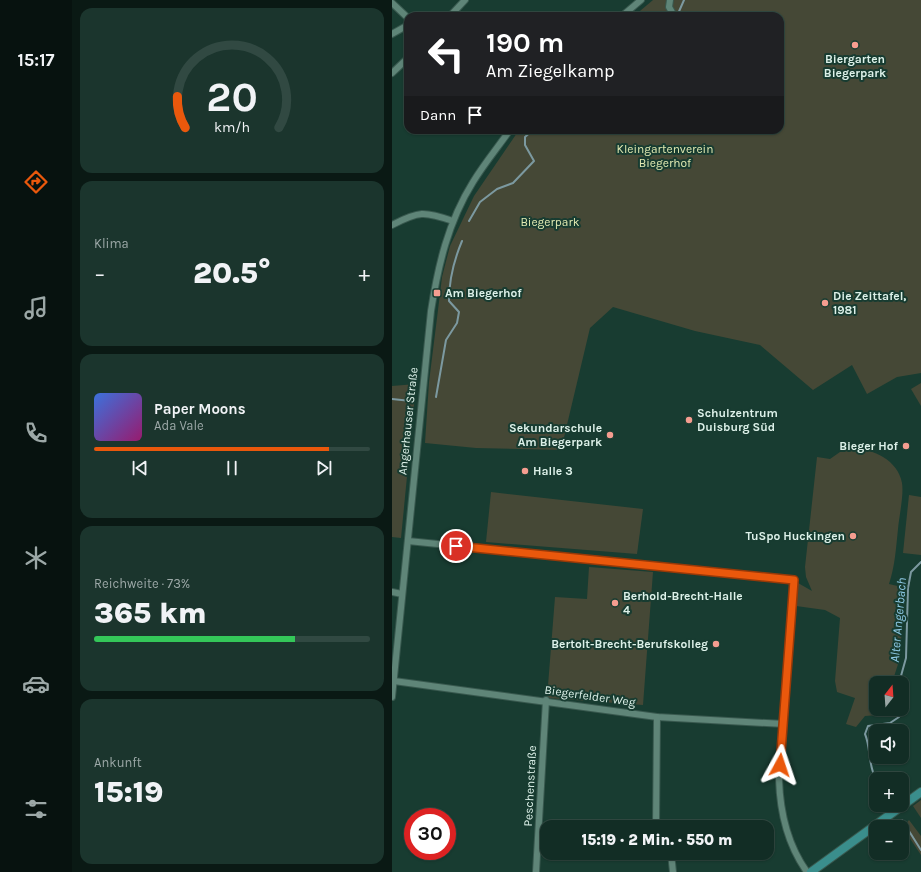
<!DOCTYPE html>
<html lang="de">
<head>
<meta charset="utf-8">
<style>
	body { margin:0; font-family:Karla,sans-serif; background:#1b352d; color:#f1f3f6; height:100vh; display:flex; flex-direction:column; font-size:15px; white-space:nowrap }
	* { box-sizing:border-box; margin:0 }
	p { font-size:13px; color:#9ca8a7 }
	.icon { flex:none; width:22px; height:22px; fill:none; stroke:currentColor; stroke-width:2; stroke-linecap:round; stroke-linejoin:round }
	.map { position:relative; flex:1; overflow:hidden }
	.panel { display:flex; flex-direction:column; gap:8px; padding:8px; background:#0a1914; width:320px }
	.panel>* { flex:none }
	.hud { position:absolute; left:12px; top:12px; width:380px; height:122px; border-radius:12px; box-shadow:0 1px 3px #0004,0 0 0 1px #314942; background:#202124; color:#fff; overflow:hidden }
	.needle { width:26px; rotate:17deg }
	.fabs { position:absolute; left:477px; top:676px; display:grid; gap:8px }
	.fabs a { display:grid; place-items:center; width:40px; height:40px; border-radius:8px; background:#122d25; box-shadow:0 1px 3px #0004,0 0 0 1px #314942; font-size:20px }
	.speed { position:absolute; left:12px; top:808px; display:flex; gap:8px; font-size:20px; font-weight:700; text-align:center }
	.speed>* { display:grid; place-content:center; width:52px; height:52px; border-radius:50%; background:#122d25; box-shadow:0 1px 3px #0004,0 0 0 1px #314942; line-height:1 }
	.speed .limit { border:6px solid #d22; background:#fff; color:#111 }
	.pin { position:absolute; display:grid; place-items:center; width:34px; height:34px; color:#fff; margin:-17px; border:2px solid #fff; border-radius:50%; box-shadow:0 1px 4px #0007 }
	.me { position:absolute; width:44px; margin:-22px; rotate:5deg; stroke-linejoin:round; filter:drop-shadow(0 0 3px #0008) }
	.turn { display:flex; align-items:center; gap:14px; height:84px; padding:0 16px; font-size:18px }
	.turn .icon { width:52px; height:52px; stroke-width:2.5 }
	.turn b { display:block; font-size:28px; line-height:34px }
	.then { display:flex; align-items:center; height:38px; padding:0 16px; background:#0003; gap:8px; font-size:15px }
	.big { font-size:30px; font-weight:800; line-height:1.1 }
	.panel .card { flex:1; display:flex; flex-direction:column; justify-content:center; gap:6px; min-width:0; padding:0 14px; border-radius:12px; background:#1b352d }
	.panel .dial { align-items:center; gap:0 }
	.dial svg { height:104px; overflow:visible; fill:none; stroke:#314942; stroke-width:7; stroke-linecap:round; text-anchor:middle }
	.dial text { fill:#f1f3f6; stroke:none }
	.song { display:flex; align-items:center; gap:12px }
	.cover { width:48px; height:48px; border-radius:6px; background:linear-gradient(135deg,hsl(220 70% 55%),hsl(320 70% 35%)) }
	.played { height:4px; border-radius:2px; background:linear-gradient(90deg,#ea580c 85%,#314942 85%) }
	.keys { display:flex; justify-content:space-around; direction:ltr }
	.heat { display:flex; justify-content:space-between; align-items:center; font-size:22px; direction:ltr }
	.charge { height:6px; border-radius:3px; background:linear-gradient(90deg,#34c759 73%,#314942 0) }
	.trip { position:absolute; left:148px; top:820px; width:234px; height:40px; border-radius:12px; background:#122d25; box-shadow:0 1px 3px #0004,0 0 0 1px #314942; font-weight:800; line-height:40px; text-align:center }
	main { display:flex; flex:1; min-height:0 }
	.tab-bar { display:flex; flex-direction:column; width:72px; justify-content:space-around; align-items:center; background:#07120f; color:#9ca8a7 }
	.tab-bar .icon { width:28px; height:28px }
	.tab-bar .current { color:#ea580c }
	.tab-bar b { font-size:18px; color:#f1f3f6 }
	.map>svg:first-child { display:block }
</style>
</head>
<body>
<main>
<nav class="tab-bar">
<b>15:17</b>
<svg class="icon current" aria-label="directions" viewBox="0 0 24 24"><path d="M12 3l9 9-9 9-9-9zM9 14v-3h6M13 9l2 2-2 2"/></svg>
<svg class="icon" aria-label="music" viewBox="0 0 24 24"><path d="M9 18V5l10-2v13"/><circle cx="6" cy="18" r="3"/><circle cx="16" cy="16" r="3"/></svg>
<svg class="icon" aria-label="phone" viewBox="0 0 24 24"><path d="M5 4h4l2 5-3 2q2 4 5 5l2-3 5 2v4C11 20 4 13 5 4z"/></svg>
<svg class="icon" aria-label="climate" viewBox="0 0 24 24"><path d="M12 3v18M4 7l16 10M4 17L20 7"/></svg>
<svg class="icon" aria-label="car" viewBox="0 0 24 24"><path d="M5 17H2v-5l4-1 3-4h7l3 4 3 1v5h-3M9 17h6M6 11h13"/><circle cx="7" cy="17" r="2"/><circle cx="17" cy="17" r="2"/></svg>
<svg class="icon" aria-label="filters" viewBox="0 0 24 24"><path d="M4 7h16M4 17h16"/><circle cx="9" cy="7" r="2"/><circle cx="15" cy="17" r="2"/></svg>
</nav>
<section class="panel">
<div class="card dial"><svg viewBox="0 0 100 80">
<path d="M14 69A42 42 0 1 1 86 69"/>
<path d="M14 69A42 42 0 0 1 8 45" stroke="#ea580c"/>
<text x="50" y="56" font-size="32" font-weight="700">20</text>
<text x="50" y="72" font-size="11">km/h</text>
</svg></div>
<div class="card"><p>Klima</p>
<div class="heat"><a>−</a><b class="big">20.5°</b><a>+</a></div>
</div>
<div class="card">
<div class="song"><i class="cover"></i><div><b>Paper Moons</b><p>Ada Vale</p></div></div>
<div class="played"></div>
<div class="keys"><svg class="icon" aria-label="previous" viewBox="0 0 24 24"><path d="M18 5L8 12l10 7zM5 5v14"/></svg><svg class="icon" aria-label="pause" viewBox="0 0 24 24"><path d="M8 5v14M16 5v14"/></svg><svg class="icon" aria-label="next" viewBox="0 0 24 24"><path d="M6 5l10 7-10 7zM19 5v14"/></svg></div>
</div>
<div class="card"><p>Reichweite · 73%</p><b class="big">365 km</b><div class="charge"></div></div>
<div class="card"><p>Ankunft</p><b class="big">15:19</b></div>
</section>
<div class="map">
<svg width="529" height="872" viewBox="0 0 529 872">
	<rect width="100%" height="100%" fill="#183c31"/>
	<g fill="#454836">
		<polygon points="261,0 529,0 529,373 505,377 475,394 460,365 421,390 368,345 303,331 221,307 198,328 169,450 84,448 33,443 37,382 46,310 50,277 58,246 82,196 127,130 388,130 388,16 242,16"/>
		<polygon points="529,383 529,406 519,389"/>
		<polygon points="24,384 9,538 0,537 0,386"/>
		<path d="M461,448C481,449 506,460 510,483C512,495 507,517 506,529C504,548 503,566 497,584L514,588L507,661L500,683H484V709H499V714L473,716L464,727L454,724L463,698L445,692L443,681L448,618L433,610L404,606L406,583L420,591L414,577L413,567L425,457L438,459L448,452Z"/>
		<polygon points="99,492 251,509 245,554 94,542"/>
		<polygon points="517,495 529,497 529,555 511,553"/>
		<polygon points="197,567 261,572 251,705 155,698 163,597 195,599"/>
		<polygon points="529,800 529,818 521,806"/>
		<polygon points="517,820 529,836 529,855 511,828"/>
	</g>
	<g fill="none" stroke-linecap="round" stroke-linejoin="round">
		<g stroke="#7c99a0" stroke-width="2">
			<polyline points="285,16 292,0"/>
			<polyline points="77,221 88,202 105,189 121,183 142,161 133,145 133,137 141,130"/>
			<path d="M44,397L54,340L65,323L67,312L57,301C57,281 62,260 70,241"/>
			<polyline points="0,399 19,401"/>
			<polyline points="507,683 514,658 516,588 519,572 529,562"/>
			<path d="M484,779C476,766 479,748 473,734L476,726L498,723L507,717V709"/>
			<polyline points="510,820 529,850"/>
		</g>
		<defs>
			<g id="minor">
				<polyline points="278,0 277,7 281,14"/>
				<polyline points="0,3 16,18"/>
				<polyline points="58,16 73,0"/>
				<polyline points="230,16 249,0"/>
				<polyline points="0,34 16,25"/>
				<polyline points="0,73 16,58"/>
				<path d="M0,225C27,211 32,211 61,221"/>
				<path d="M16,541L402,580L387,779C388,813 395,844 415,872"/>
				<polyline points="0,592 10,594"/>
				<polyline points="2,681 265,717 392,724"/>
				<path d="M0,697L39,311C46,266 56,222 81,182C92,164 106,147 118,130"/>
				<polyline points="264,827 265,717"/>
				<polyline points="146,840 155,839"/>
				<polyline points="279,853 281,872"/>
				<polyline points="144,872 154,700"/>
			</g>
			<polyline id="major" points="419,872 529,792"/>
		</defs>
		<use href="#minor" stroke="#39594f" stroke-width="8"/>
		<use href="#major" stroke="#39594f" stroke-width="10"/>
		<use href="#minor" stroke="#5f8578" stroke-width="6"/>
		<use href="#major" stroke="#3a8e8c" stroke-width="8"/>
	</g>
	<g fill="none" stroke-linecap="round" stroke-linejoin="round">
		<defs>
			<polyline id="route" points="64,546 402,580 388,765"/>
		</defs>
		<use href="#route" stroke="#983908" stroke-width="10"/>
		<use href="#route" stroke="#ea580c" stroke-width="7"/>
	</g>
	<g fill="#f59d90" stroke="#183c31" stroke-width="1.5">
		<circle cx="463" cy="45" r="4"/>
		<rect x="41" y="289" width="8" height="8" rx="2"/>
		<circle cx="433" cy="303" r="4"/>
		<circle cx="297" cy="420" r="4"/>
		<circle cx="218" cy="435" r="4"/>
		<circle cx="514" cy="446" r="4"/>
		<circle cx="133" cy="471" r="4"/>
		<circle cx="461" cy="536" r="4"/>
		<circle cx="223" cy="603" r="4"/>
		<circle cx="324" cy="644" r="4"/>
	</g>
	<g text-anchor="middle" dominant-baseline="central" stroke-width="4" stroke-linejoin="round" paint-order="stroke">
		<g font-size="12" font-weight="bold" fill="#ddf1e9" stroke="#183c31" text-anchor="start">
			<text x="463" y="59" text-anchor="middle">Biergarten<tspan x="463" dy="14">Biegerpark</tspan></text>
			<text x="53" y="293">Am Biegerhof</text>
			<text x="441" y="296">Die Zeittafel,<tspan x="441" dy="14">1981</tspan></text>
			<text x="305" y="413">Schulzentrum<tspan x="305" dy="14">Duisburg Süd</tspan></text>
			<text x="210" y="428" text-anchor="end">Sekundarschule<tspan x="210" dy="14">Am Biegerpark</tspan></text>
			<text x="506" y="446" text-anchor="end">Bieger Hof</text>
			<text x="141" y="471">Halle 3</text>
			<text x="453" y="536" text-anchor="end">TuSpo Huckingen</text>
			<text x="231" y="596">Berhold-Brecht-Halle<tspan x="231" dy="14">4</tspan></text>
			<text x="316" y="644" text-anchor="end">Bertolt-Brecht-Berufskolleg</text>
		</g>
		<g font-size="12" fill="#e2eab2" stroke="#183c31">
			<text x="273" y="149">Kleingartenverein<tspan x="273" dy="14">Biegerhof</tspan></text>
			<text x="158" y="222">Biegerpark</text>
		</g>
		<g font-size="12" fill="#ddf1e9" stroke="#183c31">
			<text transform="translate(16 421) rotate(-84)">Angerhauser Straße</text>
			<text transform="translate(198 696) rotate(8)">Biegerfelder Weg</text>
			<text transform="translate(138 786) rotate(-87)">Peschenstraße</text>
		</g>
		<g font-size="13" font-style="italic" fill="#8ecae6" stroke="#183c31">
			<text transform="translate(506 620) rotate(-85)">Alter Angerbach</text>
		</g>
	</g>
</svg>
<div class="fabs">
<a><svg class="needle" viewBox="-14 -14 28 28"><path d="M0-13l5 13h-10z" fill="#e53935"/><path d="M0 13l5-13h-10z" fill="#9ca8a7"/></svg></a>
<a><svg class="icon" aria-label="sound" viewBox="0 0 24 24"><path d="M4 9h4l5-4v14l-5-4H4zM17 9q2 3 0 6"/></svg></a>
<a>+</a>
<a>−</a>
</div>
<div class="speed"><div class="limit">30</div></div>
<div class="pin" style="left:64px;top:546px;background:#d93025"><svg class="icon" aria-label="arrive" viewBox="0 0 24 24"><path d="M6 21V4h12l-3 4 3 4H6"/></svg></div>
<svg class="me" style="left:388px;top:765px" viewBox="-20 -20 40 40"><path d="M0-17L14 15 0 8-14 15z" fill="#ea580c" stroke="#fff" stroke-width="4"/></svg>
<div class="trip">15:19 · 2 Min. · 550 m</div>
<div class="hud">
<div class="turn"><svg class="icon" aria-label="left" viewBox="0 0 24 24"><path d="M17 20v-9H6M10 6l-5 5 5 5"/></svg><div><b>190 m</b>Am Ziegelkamp</div></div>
<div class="then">Dann<svg class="icon" aria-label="arrive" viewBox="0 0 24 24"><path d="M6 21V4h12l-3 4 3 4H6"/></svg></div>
</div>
</div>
</main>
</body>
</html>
